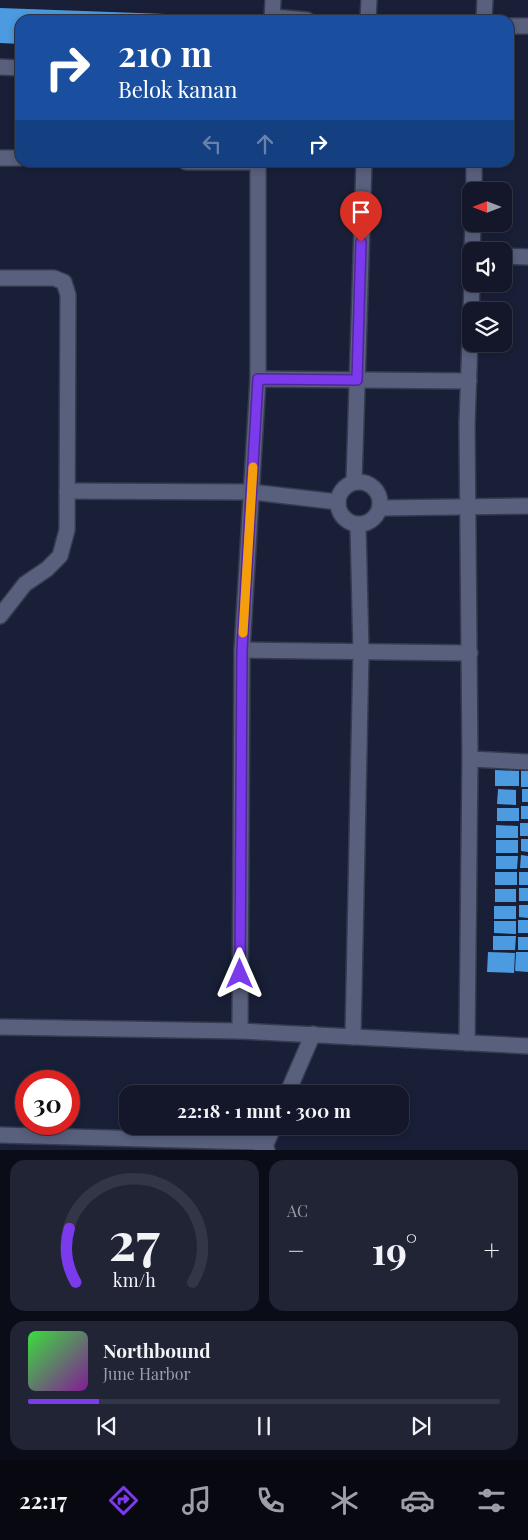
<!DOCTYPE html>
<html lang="id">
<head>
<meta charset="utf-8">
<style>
	body { margin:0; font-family:"Playfair Display",serif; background:#202435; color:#f1f3f6; height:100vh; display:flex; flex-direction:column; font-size:19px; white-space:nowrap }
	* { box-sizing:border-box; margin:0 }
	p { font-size:16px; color:#9d9fa8 }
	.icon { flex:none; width:28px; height:28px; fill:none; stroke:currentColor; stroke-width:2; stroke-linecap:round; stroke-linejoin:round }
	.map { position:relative; height:1150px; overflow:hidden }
	.details { display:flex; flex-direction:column; gap:10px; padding:10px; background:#0a0d17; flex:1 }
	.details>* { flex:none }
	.banner { position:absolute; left:15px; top:15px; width:499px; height:152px; border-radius:15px; box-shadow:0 2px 8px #0003,0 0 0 1px #323646; background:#1a4fa0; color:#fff; overflow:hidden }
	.needle { width:32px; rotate:270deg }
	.tools { position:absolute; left:462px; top:182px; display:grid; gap:10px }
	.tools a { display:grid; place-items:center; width:50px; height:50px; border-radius:10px; background:#131729; box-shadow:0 2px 8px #0003,0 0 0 1px #323646; font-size:25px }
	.speed { position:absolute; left:15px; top:1070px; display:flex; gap:10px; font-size:25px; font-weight:700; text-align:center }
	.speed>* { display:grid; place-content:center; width:65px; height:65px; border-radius:50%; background:#131729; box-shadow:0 2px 8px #0003,0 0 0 1px #323646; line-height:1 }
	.speed .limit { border:8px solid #d22; background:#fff; color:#111 }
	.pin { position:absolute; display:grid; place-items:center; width:42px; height:42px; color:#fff; margin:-51px -21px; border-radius:50% 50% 50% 0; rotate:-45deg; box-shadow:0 0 5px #0007 }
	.pin .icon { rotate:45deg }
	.me { position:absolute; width:55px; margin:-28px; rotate:0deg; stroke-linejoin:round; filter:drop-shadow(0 0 4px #0008) }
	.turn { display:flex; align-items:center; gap:18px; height:105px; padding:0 20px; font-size:22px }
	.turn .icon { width:65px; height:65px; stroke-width:2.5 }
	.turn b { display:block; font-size:35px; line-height:42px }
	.lanes { display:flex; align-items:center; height:48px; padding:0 20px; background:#0003; justify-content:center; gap:25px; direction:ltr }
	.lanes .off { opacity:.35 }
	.big { font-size:38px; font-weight:700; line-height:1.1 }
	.details .tile { flex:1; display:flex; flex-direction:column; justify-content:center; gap:8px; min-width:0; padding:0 18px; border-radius:15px; background:#202435 }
	.details .dial { align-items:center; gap:0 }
	.dial svg { height:130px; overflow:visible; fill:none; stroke:#323646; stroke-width:7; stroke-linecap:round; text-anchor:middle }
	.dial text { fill:#f1f3f6; stroke:none }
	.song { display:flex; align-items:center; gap:15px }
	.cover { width:60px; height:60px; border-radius:8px; background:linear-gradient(135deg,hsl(120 70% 55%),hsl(290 70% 35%)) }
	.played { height:5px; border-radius:2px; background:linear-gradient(90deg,#7c3aed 15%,#323646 15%) }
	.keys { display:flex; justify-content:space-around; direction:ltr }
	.heat { display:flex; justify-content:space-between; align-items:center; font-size:28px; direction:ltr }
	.details .tiles { flex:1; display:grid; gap:10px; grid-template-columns:1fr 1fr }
	.tile:last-child { grid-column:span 2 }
	.trip { position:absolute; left:119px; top:1085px; width:290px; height:50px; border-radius:15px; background:#131729; box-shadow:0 2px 8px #0003,0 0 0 1px #323646; font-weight:700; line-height:50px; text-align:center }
	.tab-bar { display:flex; height:80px; justify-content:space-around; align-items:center; background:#080910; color:#9d9fa8 }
	.tab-bar .icon { width:35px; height:35px }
	.tab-bar .on { color:#7c3aed }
	.tab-bar b { font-size:22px; color:#f1f3f6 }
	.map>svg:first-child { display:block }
</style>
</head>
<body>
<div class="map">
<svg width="528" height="1150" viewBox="0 0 528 1150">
	<rect width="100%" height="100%" fill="#191f37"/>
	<g fill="#4c9ae0">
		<polygon points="0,8 249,17 248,20 20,20 20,44 0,43"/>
		<polygon points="495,770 519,771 519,786 495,786"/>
		<rect x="521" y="771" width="7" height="16"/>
		<polygon points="498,789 516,790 516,805 497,804"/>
		<rect x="522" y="789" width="6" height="13"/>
		<rect x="521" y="806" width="7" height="13"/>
		<rect x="497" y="808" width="22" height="13"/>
		<rect x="520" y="823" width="8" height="13"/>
		<polygon points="496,825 518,826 518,838 496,838"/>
		<polygon points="521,839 528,839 528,852 521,851"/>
		<rect x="496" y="840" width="22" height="13"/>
		<polygon points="521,855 528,856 528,868 520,868"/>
		<polygon points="496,856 518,856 517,869 496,869"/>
		<rect x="495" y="872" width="22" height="13"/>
		<rect x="519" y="872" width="9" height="13"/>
		<rect x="519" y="888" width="9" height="13"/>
		<rect x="495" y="889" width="21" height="13"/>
		<polygon points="519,905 528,905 528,918 519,917"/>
		<rect x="494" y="906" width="22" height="13"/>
		<rect x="518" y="920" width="10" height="13"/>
		<polygon points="494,921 516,921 516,934 494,933"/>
		<polygon points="493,936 516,936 515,950 493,950"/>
		<rect x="518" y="937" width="10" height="13"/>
		<polygon points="488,952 515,953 514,973 487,972"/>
		<polygon points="516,952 528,952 528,972 515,971"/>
	</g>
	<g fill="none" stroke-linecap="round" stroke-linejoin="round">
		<defs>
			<g id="street">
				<polyline points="273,17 307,20"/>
				<polyline points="272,20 273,0"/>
				<polyline points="368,20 369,0"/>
				<polyline points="484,20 485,0"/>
				<polyline points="509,26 528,26"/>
				<polyline points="0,67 20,68"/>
				<polyline points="0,158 20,158"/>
				<polyline points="186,162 258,162"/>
				<polyline points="474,191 474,162"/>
				<polyline points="472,251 473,224"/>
				<polyline points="504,256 528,257"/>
				<polyline points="0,278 54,278 64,282 68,295 67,530 60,556 47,569 25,584 0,616"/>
				<polyline points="472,284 467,424 470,759 528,762"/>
				<polyline points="258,379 469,381"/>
				<polyline points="354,482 364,162"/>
				<circle cx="359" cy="503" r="21"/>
				<polyline points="67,491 252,492 338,502"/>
				<polyline points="380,508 528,506"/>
				<polyline points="242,650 470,653"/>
				<polyline points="0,1027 240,1031 528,1046"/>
				<polyline points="240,1031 242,650 258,379 258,163"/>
				<polyline points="353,1037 361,652 358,525"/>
				<polyline points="467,1043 470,759"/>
				<polyline points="287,1094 313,1034"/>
				<polyline points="0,1135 255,1142 265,1146 267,1150"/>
				<polyline points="265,1146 274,1126"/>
			</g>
		</defs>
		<use href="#street" stroke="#373b50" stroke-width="18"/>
		<use href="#street" stroke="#58607d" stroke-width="15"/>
	</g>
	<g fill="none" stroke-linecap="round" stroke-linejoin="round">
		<defs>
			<polyline id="route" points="240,974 242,650 258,379 357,380 361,242"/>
		</defs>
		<use href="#route" stroke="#51269a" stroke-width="12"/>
		<use href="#route" stroke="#7c3aed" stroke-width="9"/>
		<polyline stroke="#f59e0b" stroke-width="9" points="243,633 253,467"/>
	</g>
</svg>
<div class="tools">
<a><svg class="needle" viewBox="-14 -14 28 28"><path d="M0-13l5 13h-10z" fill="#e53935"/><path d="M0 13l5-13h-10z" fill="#9d9fa8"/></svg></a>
<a><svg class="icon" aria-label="sound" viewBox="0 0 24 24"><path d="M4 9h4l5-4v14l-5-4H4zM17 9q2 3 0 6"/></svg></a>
<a><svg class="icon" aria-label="layers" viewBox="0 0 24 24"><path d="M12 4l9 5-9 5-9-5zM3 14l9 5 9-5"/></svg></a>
</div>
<div class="speed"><div class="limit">30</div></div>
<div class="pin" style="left:361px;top:242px;background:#d93025"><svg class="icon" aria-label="arrive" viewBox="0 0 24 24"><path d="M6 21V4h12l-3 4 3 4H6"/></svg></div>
<svg class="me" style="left:240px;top:974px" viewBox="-20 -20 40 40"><path d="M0-17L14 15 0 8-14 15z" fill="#7c3aed" stroke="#fff" stroke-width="4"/></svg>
<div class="trip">22:18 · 1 mnt · 300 m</div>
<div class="banner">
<div class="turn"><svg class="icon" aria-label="right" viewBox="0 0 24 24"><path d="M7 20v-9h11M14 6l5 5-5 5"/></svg><div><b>210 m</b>Belok kanan</div></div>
<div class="lanes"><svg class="icon off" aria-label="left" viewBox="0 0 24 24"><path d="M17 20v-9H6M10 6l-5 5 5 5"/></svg><svg class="icon off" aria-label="ahead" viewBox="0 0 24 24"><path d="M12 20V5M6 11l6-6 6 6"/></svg><svg class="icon" aria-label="right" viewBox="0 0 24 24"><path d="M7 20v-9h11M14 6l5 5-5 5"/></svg></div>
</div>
</div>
<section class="details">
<div class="tiles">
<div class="tile dial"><svg viewBox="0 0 100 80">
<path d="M14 69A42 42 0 1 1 86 69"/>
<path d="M14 69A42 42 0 0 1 10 36" stroke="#7c3aed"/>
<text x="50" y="56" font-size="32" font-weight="700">27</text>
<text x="50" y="72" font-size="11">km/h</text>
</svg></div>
<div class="tile"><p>AC</p>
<div class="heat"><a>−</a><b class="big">19°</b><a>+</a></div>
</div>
<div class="tile">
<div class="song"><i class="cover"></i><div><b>Northbound</b><p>June Harbor</p></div></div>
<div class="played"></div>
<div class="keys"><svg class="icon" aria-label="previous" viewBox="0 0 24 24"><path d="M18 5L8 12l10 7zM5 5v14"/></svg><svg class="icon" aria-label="pause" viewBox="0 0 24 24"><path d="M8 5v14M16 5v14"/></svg><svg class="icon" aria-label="next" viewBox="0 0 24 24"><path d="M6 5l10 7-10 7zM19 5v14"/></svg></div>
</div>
</div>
</section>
<nav class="tab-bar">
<b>22:17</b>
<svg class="icon on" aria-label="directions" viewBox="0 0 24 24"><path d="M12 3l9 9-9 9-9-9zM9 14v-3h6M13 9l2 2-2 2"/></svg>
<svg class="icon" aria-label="music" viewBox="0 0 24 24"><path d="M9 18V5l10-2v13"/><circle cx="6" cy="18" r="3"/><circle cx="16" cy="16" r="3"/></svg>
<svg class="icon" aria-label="phone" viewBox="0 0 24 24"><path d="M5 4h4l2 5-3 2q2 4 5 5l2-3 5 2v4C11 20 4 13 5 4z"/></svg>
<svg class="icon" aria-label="climate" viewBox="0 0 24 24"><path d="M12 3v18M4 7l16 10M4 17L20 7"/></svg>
<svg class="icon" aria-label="car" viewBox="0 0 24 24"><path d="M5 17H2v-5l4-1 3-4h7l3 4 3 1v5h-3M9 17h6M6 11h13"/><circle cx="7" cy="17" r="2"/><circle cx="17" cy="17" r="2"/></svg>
<svg class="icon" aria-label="filters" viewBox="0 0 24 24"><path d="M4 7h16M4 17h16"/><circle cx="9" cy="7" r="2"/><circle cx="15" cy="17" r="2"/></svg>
</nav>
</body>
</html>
